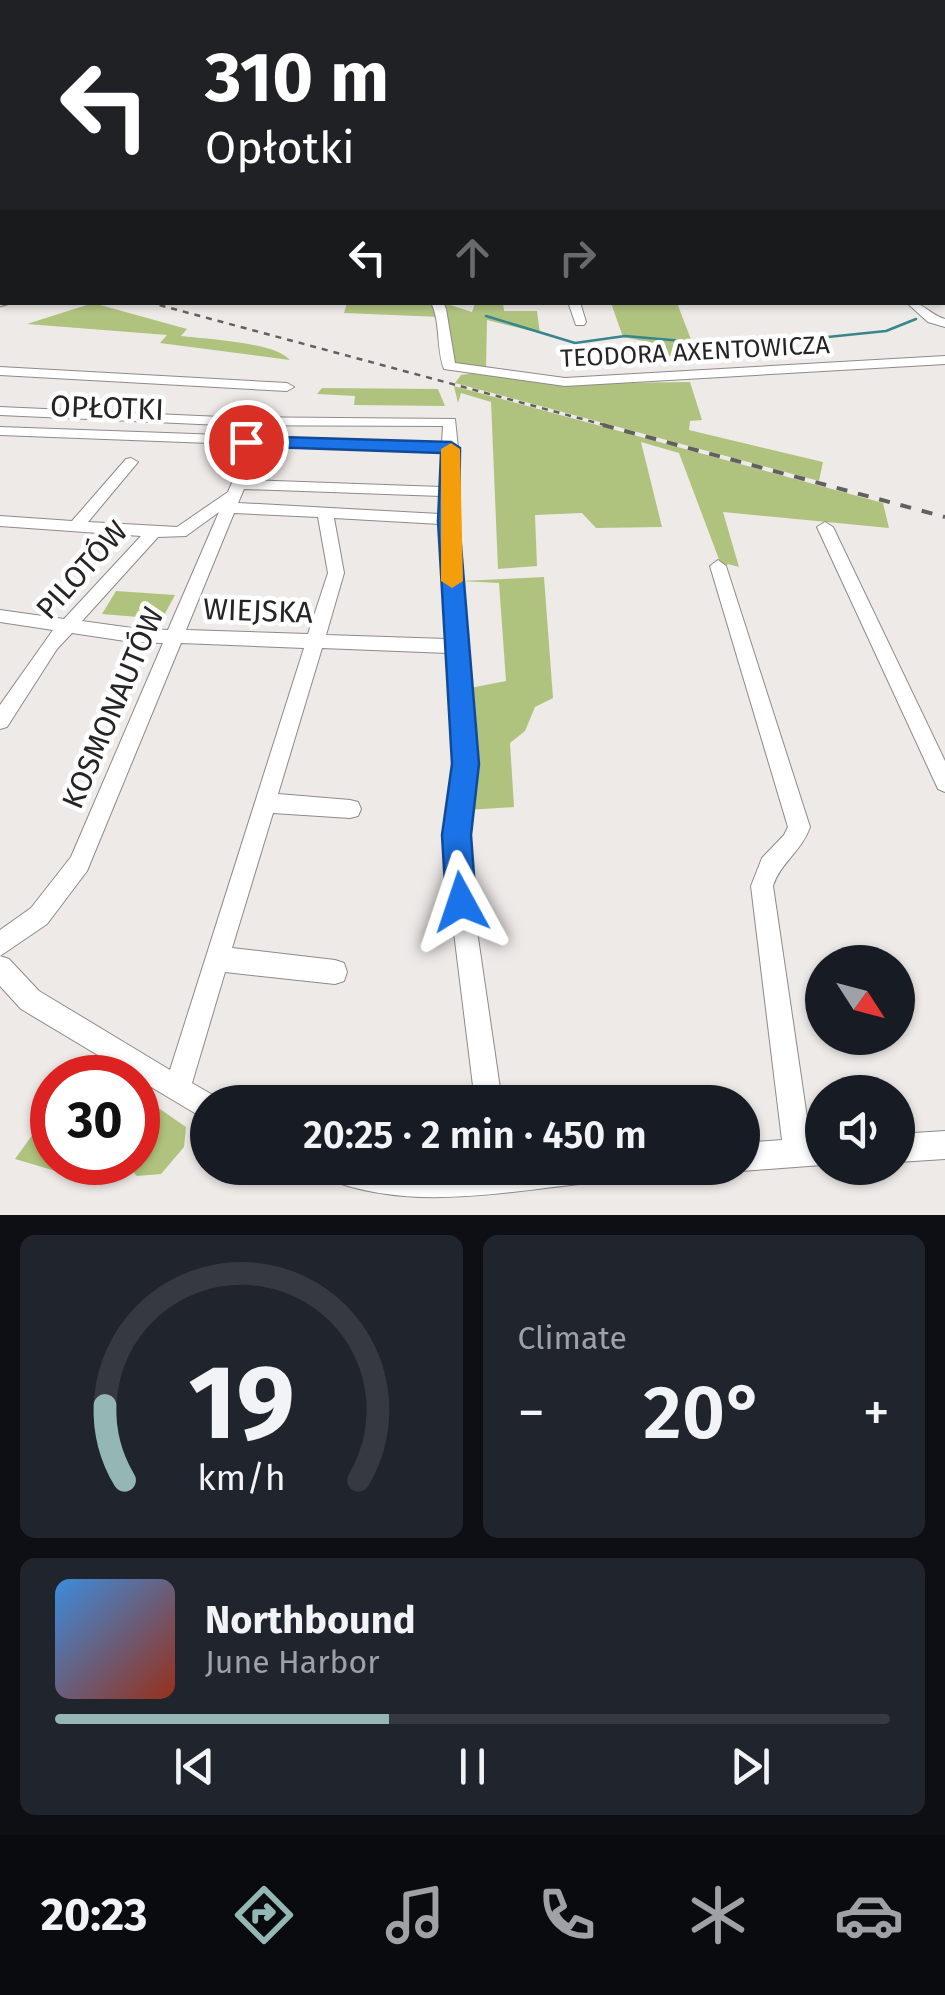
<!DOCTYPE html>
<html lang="en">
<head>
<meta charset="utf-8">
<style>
	body { margin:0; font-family:"Fira Sans",sans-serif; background:#20242c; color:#f1f3f6; height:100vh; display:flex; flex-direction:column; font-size:38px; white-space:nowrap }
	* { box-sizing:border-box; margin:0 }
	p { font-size:32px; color:#9ea1a6 }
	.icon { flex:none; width:55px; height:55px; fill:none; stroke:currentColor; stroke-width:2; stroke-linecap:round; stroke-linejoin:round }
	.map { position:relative; height:1215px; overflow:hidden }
	.side { display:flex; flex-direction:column; gap:20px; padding:20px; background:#0d0f14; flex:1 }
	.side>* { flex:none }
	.hud { position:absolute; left:0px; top:0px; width:945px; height:305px; box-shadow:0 2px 8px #0004; background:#202124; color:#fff; overflow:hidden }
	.needle { width:65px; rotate:126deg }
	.controls { position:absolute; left:805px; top:945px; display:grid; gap:20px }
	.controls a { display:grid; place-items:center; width:110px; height:110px; border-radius:50%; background:#171b24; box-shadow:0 2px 8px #0004; font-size:50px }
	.speed { position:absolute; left:30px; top:1055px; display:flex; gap:20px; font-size:50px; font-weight:700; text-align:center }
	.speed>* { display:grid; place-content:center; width:130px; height:130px; border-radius:50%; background:#171b24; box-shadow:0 2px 8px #0004; line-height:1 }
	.speed .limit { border:15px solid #d22; background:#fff; color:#111 }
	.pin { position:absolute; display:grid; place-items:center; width:85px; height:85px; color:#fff; margin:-42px; border:5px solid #fff; border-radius:50%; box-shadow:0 2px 10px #0007 }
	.me { position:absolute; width:110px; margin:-55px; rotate:355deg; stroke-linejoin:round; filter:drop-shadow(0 0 8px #0008) }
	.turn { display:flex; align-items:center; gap:35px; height:210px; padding:0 40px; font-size:45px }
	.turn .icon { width:130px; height:130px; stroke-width:2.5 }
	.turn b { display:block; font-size:70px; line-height:85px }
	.lanes { display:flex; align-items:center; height:95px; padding:0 40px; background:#0003; justify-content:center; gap:50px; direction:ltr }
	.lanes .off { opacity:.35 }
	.big { font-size:75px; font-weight:600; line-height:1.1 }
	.side .card { flex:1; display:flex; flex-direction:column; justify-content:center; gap:15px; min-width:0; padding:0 35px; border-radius:15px; background:#20242c }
	.side .dial { align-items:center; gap:0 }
	.dial svg { height:260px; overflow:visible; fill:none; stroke:#363941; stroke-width:7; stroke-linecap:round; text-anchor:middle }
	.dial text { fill:#f1f3f6; stroke:none }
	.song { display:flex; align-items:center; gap:30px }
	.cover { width:120px; height:120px; border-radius:15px; background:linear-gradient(135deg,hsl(210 70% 55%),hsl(10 70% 35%)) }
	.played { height:10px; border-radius:5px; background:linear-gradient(90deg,#94b6b4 40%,#363941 40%) }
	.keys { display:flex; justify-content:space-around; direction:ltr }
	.heat { display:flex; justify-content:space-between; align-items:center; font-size:55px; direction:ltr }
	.side .tiles { flex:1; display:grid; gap:20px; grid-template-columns:1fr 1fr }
	.card:last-child { grid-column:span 2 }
	.trip { position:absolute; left:190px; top:1085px; width:570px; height:100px; border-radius:50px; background:#171b24; box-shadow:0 2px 8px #0004; font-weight:600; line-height:100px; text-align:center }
	.tabs { display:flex; height:160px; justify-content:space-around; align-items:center; background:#090b0e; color:#9ea1a6 }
	.tabs .icon { width:70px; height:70px }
	.tabs .current { color:#94b6b4 }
	.tabs b { font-size:45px; color:#f1f3f6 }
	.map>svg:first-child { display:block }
</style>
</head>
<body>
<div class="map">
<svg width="945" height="1215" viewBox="0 0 945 1215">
	<rect width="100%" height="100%" fill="#eeeae8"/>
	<g fill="#b0c37e">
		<polygon points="433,302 441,317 344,313 347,303"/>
		<path d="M93,303L187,329L181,336C205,339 274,342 290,360L160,343L167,335L27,324Z"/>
		<polygon points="444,303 472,312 475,303 503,303 504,311 537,311 540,333 487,320 486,369 456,363 451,358"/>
		<polygon points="611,303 677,303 692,342 676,346 680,356 656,356 653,343 623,337"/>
		<polygon points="473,373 547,384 690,382 702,420 690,421 689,430 823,462 819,481 455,383 461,375"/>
		<polygon points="454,386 883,503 889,528 723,512 739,567 728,564 723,570 679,453 641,442 662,527 596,528 582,513 535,515 537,566 498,569 491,402 461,393 458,403"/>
		<polygon points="322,388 438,389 445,406 354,405 355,396 317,394"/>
		<polygon points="544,577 553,698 535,707 525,731 510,743 514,807 467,810 474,760 470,688 506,681 499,583 461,581"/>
		<polygon points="116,591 175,595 162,619 102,614"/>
		<polygon points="157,1107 186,1127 184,1147 161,1174 137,1176 125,1163 138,1162 138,1118"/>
		<polygon points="49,1112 52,1162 63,1163 59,1172 15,1159"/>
	</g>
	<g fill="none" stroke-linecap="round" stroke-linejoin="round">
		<polyline stroke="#37858d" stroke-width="2.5" points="486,316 575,343 625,336 741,346 886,331 916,319"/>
		<defs>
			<g id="minor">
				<polygon points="0,158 2,159 2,167 0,166"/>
				<rect x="942" y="163" width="3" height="6"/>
				<polygon points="2,175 2,181 0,182 0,176"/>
				<rect x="942" y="238" width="3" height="6"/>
				<rect x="0" y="276" width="2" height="7"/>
				<path d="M431,302H443L446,309L455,363L565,378L945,356V364L565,386L444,369C436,348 441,324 431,302Z"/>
				<polygon points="568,302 580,302 586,322 584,325 576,325"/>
				<path d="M906,302C925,302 928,314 945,319V327L928,322Z"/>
				<polygon points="0,367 287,383 294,387 287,391 0,375"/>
				<path d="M0,407L221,417L455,419L458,448L456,521L475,764L467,835L469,876L502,1102H475L447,876L445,835L455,764L448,653L322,648L278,794L350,800L358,802L361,809L358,816L350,818L273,813L232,948L335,960L344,963L347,972L344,981L335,984L225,972L192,1083L218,1098L219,1102H208V1121L21,1009L0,986V930L31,908L71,857L163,643L132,642L72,633L57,649L7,727L0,729V705L53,630L0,622V610L64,619L141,536L0,526V516L72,521L126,459L131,458L138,462L88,522L177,527L228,492L237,471L244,466L251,471L248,480L441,487L442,452L0,435V427L442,443L443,426L221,425L0,415ZM244,489L441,496L440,514L238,503ZM219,512L168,630L132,628L82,621L158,537L186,536ZM234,513L318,517L328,573L308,634L186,630ZM334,518L440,524L447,639L326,635L344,573ZM181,643L304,648L170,1070L39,991L9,959L0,956L47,924L87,871Z"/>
				<polygon points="825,522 833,527 945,761 945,792 938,789 817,527"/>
				<path d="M718,560L726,566L810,827C802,851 780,863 773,886L810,1138L822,1137V1165L742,1171L733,1168H742V1143L782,1140L751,886L762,858L784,835L788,827L710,566Z"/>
				<polygon points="945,1131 945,1159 898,1162 898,1134"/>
				<path d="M321,1168H611L607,1178L597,1182C508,1191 410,1213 325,1178Z"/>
			</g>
			<polygon id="major" points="0,297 2,302 7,304 0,306"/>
		</defs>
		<use href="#minor" stroke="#8e8a89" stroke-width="2"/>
		<use href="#major" stroke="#8e8a89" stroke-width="3"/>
		<use href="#minor" fill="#fff" fill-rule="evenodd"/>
		<use href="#major" fill="#fff" fill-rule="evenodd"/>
		<polyline stroke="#62605f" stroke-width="2.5" stroke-dasharray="6 6" stroke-linecap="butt" points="148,302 612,427"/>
		<polyline stroke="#62605f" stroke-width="4" stroke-dasharray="11 11" stroke-linecap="butt" points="603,425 945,517"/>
	</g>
	<linearGradient id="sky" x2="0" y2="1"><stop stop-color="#64b2d6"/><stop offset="0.46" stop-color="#f7f6f5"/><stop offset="1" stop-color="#f7f6f5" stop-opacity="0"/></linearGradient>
	<rect width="945" height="317" fill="url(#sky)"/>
	<polygon fill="#1a73e8" stroke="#114b97" stroke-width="2.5" points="246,436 451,442 460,448 459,521 479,764 471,835 476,902 472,912 461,916 451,912 446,902 442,835 452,764 438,521 441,453 239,446 239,438"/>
	<polygon fill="#f59e0b" points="451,443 460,449 463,581 452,588 441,581 441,449"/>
	<g text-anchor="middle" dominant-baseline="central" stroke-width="9" stroke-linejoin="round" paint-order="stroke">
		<g font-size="25" fill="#262424" stroke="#fff">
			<text transform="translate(695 352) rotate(-3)">TEODORA AXENTOWICZA</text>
		</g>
		<g font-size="30" fill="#262424" stroke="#fff">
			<text transform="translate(107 408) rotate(2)">OPŁOTKI</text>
			<text transform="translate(82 570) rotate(-48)">PILOTÓW</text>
			<text transform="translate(258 611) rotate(2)">WIEJSKA</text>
			<text transform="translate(113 708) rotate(-67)">KOSMONAUTÓW</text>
		</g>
	</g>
</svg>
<div class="controls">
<a><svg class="needle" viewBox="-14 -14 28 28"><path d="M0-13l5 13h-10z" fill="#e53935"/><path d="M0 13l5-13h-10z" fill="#9ea1a6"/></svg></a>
<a><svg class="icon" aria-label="sound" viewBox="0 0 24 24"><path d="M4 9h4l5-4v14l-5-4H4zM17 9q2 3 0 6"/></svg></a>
</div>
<div class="speed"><div class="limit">30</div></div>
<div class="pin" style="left:246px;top:442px;background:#d93025"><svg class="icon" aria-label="arrive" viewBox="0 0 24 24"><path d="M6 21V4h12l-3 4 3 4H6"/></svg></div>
<svg class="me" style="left:461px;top:902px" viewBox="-20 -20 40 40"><path d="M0-17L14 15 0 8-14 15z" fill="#1a73e8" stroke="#fff" stroke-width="4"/></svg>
<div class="trip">20:25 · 2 min · 450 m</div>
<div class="hud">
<div class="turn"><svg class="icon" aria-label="left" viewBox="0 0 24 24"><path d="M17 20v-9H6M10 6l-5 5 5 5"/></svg><div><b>310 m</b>Opłotki</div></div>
<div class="lanes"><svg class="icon" aria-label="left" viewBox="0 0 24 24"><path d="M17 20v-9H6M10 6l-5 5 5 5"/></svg><svg class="icon off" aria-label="ahead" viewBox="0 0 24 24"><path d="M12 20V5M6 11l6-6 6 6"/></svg><svg class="icon off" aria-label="right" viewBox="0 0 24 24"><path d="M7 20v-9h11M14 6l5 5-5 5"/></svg></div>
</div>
</div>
<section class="side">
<div class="tiles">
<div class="card dial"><svg viewBox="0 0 100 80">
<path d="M14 69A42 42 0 1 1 86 69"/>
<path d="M14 69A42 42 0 0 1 8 46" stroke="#94b6b4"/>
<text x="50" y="56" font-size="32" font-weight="700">19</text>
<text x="50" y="72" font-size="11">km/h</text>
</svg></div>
<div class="card"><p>Climate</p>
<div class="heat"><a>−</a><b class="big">20°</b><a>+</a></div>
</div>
<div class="card">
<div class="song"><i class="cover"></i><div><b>Northbound</b><p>June Harbor</p></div></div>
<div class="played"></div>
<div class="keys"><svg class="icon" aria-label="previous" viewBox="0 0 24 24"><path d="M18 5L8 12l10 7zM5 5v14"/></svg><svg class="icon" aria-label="pause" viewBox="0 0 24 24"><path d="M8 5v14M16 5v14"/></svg><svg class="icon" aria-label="next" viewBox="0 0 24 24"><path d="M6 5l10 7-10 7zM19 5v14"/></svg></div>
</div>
</div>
</section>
<nav class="tabs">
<b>20:23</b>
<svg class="icon current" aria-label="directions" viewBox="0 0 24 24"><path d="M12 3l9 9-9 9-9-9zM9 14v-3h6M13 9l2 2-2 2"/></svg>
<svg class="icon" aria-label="music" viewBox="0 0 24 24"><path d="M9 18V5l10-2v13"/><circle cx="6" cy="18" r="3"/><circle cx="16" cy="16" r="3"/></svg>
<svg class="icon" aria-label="phone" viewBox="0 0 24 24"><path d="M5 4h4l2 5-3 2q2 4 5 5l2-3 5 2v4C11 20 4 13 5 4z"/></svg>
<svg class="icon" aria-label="climate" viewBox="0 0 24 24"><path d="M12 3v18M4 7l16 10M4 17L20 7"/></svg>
<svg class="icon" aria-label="car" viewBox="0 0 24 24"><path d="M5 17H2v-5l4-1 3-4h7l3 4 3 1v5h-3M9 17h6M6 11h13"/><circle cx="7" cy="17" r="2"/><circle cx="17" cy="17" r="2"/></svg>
</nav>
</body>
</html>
